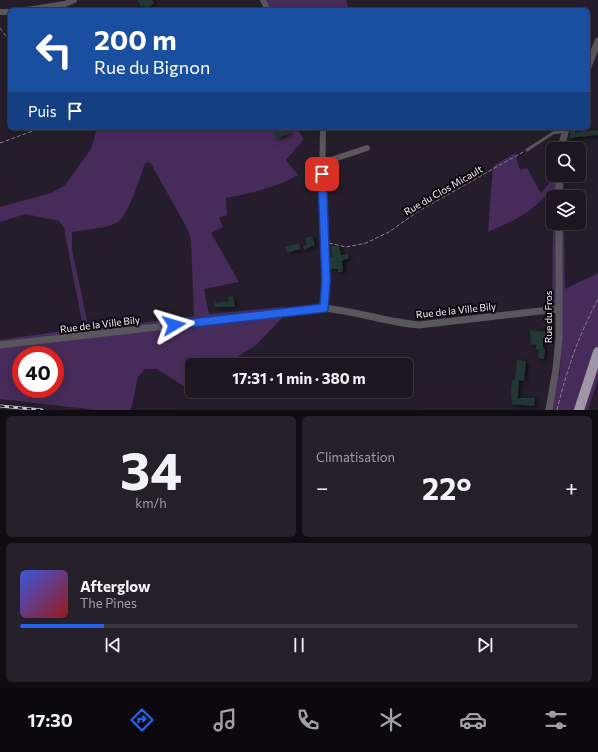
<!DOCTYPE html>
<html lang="fr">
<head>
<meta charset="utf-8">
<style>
	body { margin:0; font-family:Commissioner,sans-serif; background:#251f29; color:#f1f3f6; height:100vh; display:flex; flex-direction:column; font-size:15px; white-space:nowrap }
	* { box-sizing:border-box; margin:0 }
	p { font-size:13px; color:#a09fa5 }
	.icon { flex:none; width:22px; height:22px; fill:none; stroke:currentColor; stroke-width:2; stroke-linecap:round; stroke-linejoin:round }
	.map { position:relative; height:410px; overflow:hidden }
	.sheet { display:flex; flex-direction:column; gap:6px; padding:6px; background:#0f0c12; flex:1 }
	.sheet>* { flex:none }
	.banner { position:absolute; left:8px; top:8px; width:582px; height:122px; border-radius:6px; box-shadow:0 4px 16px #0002,0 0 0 1px #3a353e; background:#1a4fa0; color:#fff; overflow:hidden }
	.tools { position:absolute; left:546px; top:142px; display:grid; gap:8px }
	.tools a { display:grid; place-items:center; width:40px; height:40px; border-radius:6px; background:#1c1620; box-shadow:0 4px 16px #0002,0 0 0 1px #3a353e; font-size:20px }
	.speed { position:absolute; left:12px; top:346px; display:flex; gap:8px; font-size:20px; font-weight:700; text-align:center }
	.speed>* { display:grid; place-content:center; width:52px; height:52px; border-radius:50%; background:#1c1620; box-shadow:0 4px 16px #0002,0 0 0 1px #3a353e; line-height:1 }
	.speed .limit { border:6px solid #d22; background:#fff; color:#111 }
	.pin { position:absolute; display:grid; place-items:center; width:34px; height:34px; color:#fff; margin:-17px; border-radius:8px; box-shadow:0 2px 6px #0006 }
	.me { position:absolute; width:44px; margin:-22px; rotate:83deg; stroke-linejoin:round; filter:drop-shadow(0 0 3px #0008) }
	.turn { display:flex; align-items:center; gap:14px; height:84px; padding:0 20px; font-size:18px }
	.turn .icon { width:52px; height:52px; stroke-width:2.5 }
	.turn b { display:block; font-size:28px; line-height:34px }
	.then { display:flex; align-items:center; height:38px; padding:0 20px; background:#0003; gap:8px; font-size:15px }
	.big { font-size:30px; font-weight:700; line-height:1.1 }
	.sheet .tile { flex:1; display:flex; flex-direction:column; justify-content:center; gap:6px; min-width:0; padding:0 14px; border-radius:6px; background:#251f29 }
	.sheet .dial { align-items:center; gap:0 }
	.dial b { font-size:52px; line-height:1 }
	.song { display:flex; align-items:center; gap:12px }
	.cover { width:48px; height:48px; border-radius:6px; background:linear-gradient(135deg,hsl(230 70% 55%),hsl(0 70% 35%)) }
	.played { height:4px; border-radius:2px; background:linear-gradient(90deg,#2563eb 15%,#3a353e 15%) }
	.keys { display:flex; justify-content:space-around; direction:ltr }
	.heat { display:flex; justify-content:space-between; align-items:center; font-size:22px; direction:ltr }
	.sheet .tiles { flex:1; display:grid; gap:6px; grid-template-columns:1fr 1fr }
	.tile:last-child { grid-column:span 2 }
	.trip { position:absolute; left:185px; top:358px; width:228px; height:40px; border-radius:6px; background:#1c1620; box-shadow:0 4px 16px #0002,0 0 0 1px #3a353e; font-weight:700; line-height:40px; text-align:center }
	.menu { display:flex; height:64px; justify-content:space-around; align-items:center; background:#0b090d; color:#a09fa5 }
	.menu .icon { width:28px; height:28px }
	.menu .selected { color:#2563eb }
	.menu b { font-size:18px; color:#f1f3f6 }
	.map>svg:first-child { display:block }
</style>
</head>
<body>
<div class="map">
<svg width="598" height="410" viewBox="0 0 598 410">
	<defs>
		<filter id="shadow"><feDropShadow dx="2.5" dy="1.5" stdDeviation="2" flood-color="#0009"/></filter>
	</defs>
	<rect width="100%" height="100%" fill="#251d2b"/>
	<g fill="#472b5a" fill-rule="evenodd">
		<polygon points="267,0 346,0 349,10 271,10"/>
		<path d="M97,128H296L304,139L286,160L298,175C275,188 252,193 226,198L227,215L219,218L223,227L211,233L239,282L204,289L209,314L283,307L284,316L255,346L224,365H192V391H198L196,394L157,369H145L138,377L131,410H96L0,399V340L83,328L64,228L59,221L25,214L0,222V207L51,193L64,186L91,149ZM150,162L188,230L191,241L194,316L89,330L72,249V232C86,229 106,229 118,222C128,216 141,175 145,163ZM21,355H55V389H21Z"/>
		<path d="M515,153L520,170L527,168L541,193L554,177L564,175V197H554L553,188C531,213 518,219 488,232L493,166Z"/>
		<polygon points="553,223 564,223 565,289 598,273 598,379 588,410 545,410 552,380 560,375 562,304 552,306"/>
	</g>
	<g fill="#203735" filter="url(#shadow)">
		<polygon points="137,0 152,0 154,4 146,9 144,5 141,7"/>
		<polygon points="281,128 288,128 290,133 276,139 273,132"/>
		<polygon points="571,128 575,128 575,132 598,130 598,135 569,138"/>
		<polygon points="312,236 315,245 304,250 303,246 307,244 305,238"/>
		<polygon points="299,243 301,249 287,253 285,247"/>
		<polygon points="331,246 339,246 341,255 348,254 349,258 342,261 343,272 338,272 338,269 330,269 330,257 332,257"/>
		<polygon points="233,296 235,307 215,307 214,303 229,301 228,297"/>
		<polygon points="530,330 548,332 547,337 543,337 543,347 545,350 544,359 538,358 539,350 536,349 536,345 531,344"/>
		<polygon points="517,360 526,361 524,381 519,380 518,398 535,398 534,406 512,404 511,392 512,380 515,381"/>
	</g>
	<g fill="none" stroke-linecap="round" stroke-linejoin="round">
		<g stroke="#87818d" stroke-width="1" stroke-dasharray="4 2" stroke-linecap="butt">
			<polyline points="0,28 10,42"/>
			<polyline points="0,143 41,128"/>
			<polyline points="329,243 346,247 366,243 389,232 417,212 523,152"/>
			<path d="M557,410C567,369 578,337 598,299"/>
		</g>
		<polyline stroke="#5a565e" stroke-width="3" points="527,150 553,133 565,131"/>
		<g stroke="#5a565e" stroke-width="6">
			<polyline points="263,0 268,10"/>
			<polyline points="26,10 65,4 74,0"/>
			<polyline points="0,12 10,12"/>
			<polyline points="323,128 322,186 326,280 323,308"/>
			<polyline points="322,163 367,148"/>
		</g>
		<g stroke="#5a565e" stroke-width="7">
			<polyline points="588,67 598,41"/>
			<polyline points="561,149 566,128"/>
			<polyline points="559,197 559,175"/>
			<path d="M0,345L323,308C356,311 386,322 419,325L558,309"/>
			<polyline points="549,410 556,369 559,338 559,223"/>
		</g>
		<polyline stroke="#9f96a7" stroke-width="10" points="579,410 598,352"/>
		<defs>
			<polyline id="rail" points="0,406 42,410"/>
		</defs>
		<use href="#rail" stroke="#c9c4ce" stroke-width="3"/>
		<use href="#rail" stroke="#0c090f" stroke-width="1.5" stroke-dasharray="4.5" stroke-linecap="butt"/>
	</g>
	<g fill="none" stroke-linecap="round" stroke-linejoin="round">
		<defs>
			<polyline id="route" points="174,325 324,308 326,280 322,174"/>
		</defs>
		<use href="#route" stroke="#184099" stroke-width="10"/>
		<use href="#route" stroke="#2563eb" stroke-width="7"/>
	</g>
	<g text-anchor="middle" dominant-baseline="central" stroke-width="4" stroke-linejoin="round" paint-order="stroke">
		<g font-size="10" fill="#f7f2fc" stroke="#0c090f">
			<text transform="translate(443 190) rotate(-30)">Rue du Clos Micault</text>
			<text transform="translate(456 310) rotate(-6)">Rue de la Ville Bily</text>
			<text transform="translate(548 317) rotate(-90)">Rue du Fros</text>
			<text transform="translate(100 324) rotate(-7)">Rue de la Ville Bily</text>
		</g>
	</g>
</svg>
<div class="tools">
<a><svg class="icon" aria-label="search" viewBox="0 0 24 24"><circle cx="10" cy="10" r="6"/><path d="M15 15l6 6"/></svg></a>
<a><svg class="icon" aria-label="layers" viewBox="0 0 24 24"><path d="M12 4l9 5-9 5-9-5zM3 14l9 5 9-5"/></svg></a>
</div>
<div class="speed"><div class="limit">40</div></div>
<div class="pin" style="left:322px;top:174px;background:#d93025"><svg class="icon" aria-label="arrive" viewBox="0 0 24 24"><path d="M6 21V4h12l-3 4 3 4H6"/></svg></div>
<svg class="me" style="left:174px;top:325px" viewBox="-20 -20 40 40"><path d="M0-17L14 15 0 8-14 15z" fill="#2563eb" stroke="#fff" stroke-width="4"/></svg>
<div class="trip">17:31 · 1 min · 380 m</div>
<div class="banner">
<div class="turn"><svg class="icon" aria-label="left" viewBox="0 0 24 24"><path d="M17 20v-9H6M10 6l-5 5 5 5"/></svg><div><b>200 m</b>Rue du Bignon</div></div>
<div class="then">Puis<svg class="icon" aria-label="arrive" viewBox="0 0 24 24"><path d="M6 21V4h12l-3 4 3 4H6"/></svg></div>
</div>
</div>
<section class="sheet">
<div class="tiles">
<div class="tile dial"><b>34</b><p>km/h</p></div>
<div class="tile"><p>Climatisation</p>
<div class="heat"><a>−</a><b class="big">22°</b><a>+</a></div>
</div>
<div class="tile">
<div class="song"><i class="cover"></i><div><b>Afterglow</b><p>The Pines</p></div></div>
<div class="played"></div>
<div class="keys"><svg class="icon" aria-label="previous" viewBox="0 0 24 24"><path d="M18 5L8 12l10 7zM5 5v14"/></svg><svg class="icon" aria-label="pause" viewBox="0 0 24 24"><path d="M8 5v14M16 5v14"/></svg><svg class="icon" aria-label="next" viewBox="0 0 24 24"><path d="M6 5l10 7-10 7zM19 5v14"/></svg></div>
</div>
</div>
</section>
<nav class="menu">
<b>17:30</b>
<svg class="icon selected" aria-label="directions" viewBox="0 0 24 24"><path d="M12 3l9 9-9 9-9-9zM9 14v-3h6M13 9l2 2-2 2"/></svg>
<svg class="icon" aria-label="music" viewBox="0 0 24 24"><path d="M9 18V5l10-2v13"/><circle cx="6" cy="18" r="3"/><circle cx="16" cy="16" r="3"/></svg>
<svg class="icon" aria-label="phone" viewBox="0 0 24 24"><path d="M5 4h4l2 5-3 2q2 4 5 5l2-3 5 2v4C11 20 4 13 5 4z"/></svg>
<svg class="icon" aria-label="climate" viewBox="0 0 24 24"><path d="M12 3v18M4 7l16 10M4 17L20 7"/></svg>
<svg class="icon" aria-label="car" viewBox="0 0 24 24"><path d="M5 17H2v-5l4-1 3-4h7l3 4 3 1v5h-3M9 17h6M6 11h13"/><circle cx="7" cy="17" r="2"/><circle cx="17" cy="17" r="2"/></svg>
<svg class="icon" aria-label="filters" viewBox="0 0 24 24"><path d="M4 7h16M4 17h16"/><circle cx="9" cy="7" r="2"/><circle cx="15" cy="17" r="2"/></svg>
</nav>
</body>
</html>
